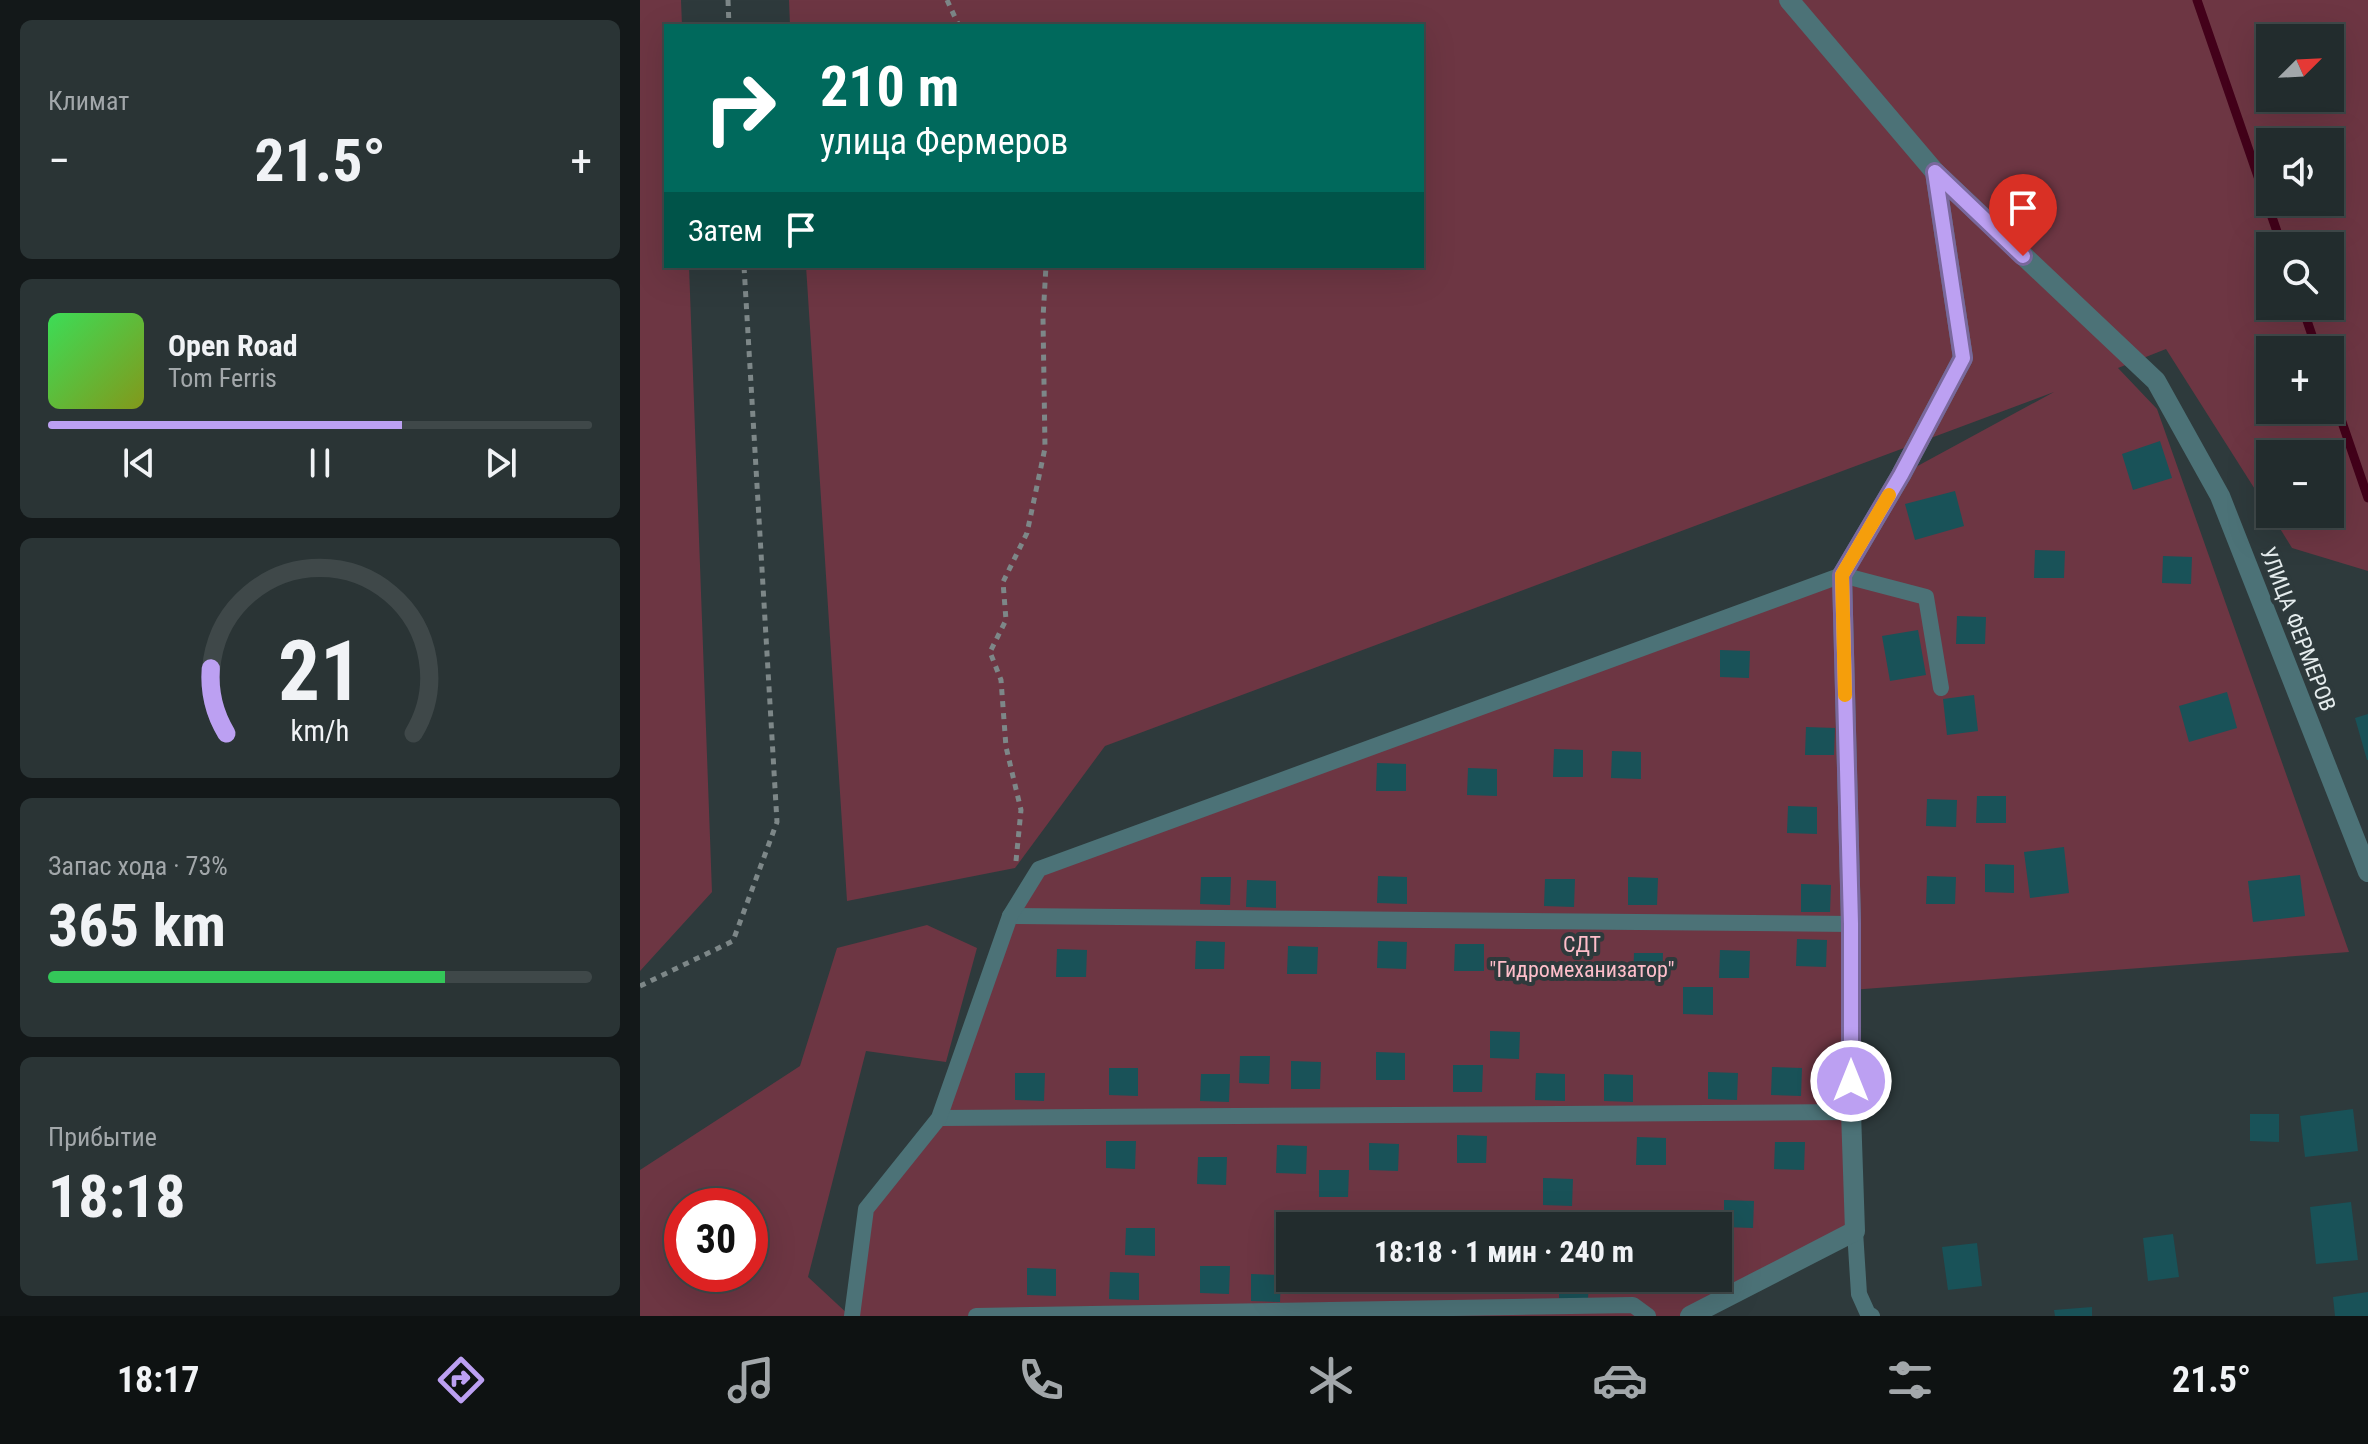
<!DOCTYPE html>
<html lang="ru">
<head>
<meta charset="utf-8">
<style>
	body { margin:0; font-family:"Roboto Condensed",sans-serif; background:#2a3435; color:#f1f3f6; height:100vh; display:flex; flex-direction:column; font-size:30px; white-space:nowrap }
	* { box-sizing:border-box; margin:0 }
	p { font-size:26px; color:#a2a7aa }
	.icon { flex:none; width:44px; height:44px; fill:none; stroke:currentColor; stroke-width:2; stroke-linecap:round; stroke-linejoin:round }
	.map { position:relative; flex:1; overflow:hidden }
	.drawer { display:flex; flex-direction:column; gap:20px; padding:20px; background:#131819; width:640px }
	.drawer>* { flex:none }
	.guide { position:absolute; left:24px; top:24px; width:760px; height:244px; border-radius:0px; box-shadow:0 8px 32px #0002,0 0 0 2px #3f4849; background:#00695c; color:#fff; overflow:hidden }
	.needle { width:52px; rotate:66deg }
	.controls { position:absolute; left:1616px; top:24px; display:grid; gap:16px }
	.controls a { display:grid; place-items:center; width:88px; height:88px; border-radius:0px; background:#222c2d; box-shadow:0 8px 32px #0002,0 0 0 2px #3f4849; font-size:40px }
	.speed { position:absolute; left:24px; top:1188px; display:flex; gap:16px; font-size:40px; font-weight:700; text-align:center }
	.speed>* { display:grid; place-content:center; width:104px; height:104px; border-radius:50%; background:#222c2d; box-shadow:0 8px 32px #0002,0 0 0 2px #3f4849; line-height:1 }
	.speed .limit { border:12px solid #d22; background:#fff; color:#111 }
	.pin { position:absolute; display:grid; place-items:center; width:68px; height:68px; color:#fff; margin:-82px -34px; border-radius:50% 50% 50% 0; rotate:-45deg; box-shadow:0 0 8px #0007 }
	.pin .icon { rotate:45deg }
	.me { position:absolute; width:88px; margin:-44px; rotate:0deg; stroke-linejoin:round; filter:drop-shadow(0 0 6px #0008) }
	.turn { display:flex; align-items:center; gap:28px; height:168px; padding:0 24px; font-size:36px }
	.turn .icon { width:104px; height:104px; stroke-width:2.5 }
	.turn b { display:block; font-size:56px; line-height:68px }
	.then { display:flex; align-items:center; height:76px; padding:0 24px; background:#0003; gap:16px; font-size:30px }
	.big { font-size:60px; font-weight:700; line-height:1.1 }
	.drawer .tile { flex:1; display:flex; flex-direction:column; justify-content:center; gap:12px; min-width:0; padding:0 28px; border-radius:12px; background:#2a3435 }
	.drawer .dial { align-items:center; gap:0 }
	.dial svg { height:208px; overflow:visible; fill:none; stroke:#3f4849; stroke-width:7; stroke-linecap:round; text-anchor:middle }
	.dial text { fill:#f1f3f6; stroke:none }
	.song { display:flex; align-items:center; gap:24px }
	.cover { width:96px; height:96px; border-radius:12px; background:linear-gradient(135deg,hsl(130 70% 55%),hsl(70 70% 35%)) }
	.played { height:8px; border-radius:4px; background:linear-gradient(90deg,#bca0f2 65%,#3f4849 65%) }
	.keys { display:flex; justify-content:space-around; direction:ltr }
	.heat { display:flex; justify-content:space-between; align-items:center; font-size:44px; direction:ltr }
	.charge { height:12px; border-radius:6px; background:linear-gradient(90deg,#34c759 73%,#3f4849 0) }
	.trip { position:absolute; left:636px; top:1212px; width:456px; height:80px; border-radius:0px; background:#222c2d; box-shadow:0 8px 32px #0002,0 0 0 2px #3f4849; font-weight:700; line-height:80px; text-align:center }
	.menu { display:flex; height:128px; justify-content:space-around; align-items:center; background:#0e1212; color:#a2a7aa }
	.menu .icon { width:56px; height:56px }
	.menu .current { color:#bca0f2 }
	.menu b { font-size:36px; color:#f1f3f6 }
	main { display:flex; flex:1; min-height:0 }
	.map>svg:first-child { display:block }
</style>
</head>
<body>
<main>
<section class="drawer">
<div class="tile"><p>Климат</p>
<div class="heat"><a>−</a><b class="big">21.5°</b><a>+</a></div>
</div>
<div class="tile">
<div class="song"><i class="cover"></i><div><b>Open Road</b><p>Tom Ferris</p></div></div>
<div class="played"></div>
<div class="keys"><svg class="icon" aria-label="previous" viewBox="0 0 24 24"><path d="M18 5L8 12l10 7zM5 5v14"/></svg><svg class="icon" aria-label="pause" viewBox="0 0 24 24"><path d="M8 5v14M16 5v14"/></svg><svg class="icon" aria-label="next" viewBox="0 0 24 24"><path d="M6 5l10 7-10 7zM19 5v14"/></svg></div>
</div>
<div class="tile dial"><svg viewBox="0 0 100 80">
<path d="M14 69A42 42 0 1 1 86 69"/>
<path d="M14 69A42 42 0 0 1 8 44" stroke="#bca0f2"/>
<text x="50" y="56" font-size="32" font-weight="700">21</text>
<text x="50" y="72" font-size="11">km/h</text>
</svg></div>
<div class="tile"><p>Запас хода · 73%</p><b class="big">365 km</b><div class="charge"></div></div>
<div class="tile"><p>Прибытие</p><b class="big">18:18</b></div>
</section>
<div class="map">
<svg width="1728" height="1316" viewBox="0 0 1728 1316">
	<rect width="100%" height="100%" fill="#2e3a3c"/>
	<g fill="#6d3643" fill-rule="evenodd">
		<polygon points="0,0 41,0 42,26 26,26 26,266 49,266 72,892 0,971"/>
		<path d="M149,0H1728V571L1652,548L1631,514H1690V454H1630V513L1526,349L1478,368L1517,409L1709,952L1211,990L1215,1231L1050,1316H212L226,1209L299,1118L370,916L399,869L1202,575L1261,475L1414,392L465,746L375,868L207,901L166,266H782V26H150ZM1630,38H1690V98H1630ZM1630,142H1690V202H1630ZM1630,246H1690V306H1630ZM1630,350H1690V410H1630ZM650,1226H1078V1278H650Z"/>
		<path d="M287,925L337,948L306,1062L226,1051L168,1277L210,1316H0V1170L160,1066L197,948ZM42,1206H110V1274H42Z"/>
	</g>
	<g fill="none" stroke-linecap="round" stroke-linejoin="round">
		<g stroke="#43011a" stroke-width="9">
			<polyline points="1557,0 1642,246"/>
			<polyline points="1662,306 1677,350"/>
			<polyline points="1690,387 1728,498"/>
		</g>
	</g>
	<g fill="#195258">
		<polygon points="1520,441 1532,478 1493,490 1482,454"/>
		<polygon points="1315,491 1324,526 1275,540 1265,504"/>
		<polygon points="1395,550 1425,551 1424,578 1394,578"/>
		<polygon points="1523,556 1552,557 1551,584 1522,583"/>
		<polygon points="1317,616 1346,617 1345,644 1316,644"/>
		<polygon points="1278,630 1286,675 1250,681 1242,636"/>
		<polygon points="1080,650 1110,651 1109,678 1080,677"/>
		<polygon points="1587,692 1597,728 1549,742 1539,706"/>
		<polygon points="1334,695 1338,731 1307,735 1303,699"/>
		<polygon points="1728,714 1728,760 1727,760 1715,718"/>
		<polygon points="1166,727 1195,728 1194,755 1165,755"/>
		<polygon points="914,749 943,750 943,777 913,777"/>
		<polygon points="972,751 1001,752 1001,779 971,778"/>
		<polygon points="737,763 766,764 766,791 736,791"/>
		<polygon points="828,768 857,769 857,796 827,795"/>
		<polygon points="1337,796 1366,796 1366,823 1336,823"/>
		<polygon points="1287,799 1317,800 1316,827 1286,826"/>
		<polygon points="1148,806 1177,807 1177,834 1147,833"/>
		<polygon points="1424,847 1429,893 1390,898 1384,852"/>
		<polygon points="1345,864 1374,865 1374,893 1345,892"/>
		<polygon points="1660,875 1665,916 1613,922 1608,881"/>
		<polygon points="738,876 767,877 767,904 737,903"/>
		<polygon points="1287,876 1316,877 1315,904 1286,904"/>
		<polygon points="561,877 591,877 590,905 560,904"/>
		<polygon points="988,877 1018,878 1017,905 988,905"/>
		<polygon points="905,879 935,879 934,907 904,906"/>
		<polygon points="607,880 636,881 636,908 606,907"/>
		<polygon points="1161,884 1191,885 1190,912 1161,912"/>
		<polygon points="1157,939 1187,940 1186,967 1156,966"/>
		<polygon points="556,941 585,942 584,969 555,969"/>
		<polygon points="738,941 767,942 766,969 737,968"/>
		<polygon points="815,944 844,944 844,971 814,971"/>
		<polygon points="648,946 678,947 677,974 647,974"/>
		<polygon points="417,949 447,950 446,977 416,977"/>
		<polygon points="1080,950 1110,951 1109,978 1079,978"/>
		<polygon points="994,953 1023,953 1022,981 993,980"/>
		<polygon points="1043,987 1073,987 1073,1015 1043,1014"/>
		<polygon points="850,1031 880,1032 879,1059 850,1058"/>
		<polygon points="736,1052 765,1053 765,1080 736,1080"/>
		<polygon points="600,1056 630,1056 629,1084 599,1083"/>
		<polygon points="651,1061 681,1062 680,1089 651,1089"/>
		<polygon points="813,1065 843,1065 842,1092 813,1092"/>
		<polygon points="1132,1067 1162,1068 1161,1096 1131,1095"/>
		<polygon points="469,1068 498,1068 498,1096 469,1095"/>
		<polygon points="1068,1072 1098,1073 1097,1100 1068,1099"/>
		<polygon points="375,1073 405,1073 404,1101 375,1100"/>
		<polygon points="896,1073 925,1074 925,1101 895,1100"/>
		<polygon points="561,1074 590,1074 589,1102 560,1101"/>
		<polygon points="964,1074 993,1075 993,1102 964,1101"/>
		<polygon points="1713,1109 1718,1151 1665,1157 1660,1116"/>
		<polygon points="1610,1114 1639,1114 1639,1142 1610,1141"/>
		<polygon points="817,1135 847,1136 846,1163 817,1163"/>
		<polygon points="997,1137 1026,1138 1026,1165 996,1165"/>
		<polygon points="466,1141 496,1141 495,1169 466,1168"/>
		<polygon points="1135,1142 1165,1142 1164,1170 1134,1169"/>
		<polygon points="729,1143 759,1144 758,1171 729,1170"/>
		<polygon points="637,1145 667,1146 666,1174 636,1173"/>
		<polygon points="558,1157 587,1157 586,1185 557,1184"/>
		<polygon points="679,1170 709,1170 708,1197 679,1197"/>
		<polygon points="903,1178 933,1179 932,1206 903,1205"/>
		<polygon points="1084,1200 1114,1201 1113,1228 1084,1227"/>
		<polygon points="1711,1202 1718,1260 1676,1264 1670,1207"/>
		<polygon points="837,1221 866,1222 866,1226 836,1226"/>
		<polygon points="486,1228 515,1228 515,1256 485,1255"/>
		<polygon points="1533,1234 1539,1277 1508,1281 1503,1238"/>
		<polygon points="1337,1243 1342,1286 1308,1290 1302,1247"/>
		<polygon points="646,1259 650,1259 650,1278 675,1278 675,1287 645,1287"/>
		<polygon points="1078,1263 1084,1263 1084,1291 1054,1290 1055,1278 1078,1278"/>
		<polygon points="560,1266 590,1266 589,1294 560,1293"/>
		<polygon points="387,1268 416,1269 416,1296 387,1295"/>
		<polygon points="470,1272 499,1273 499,1300 469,1299"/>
		<polygon points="611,1274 641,1275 640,1302 611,1301"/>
		<polygon points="750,1278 779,1278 779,1288 749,1288"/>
		<rect x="820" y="1278" width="29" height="16"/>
		<polygon points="919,1278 949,1278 948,1300 919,1299"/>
		<polygon points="1002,1278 1032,1278 1031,1291 1002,1291"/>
		<polygon points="1728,1292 1728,1316 1695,1316 1693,1297"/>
		<polygon points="1452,1307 1452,1316 1415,1316 1414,1310"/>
	</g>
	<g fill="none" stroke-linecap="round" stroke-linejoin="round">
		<g stroke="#7d8788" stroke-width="5" stroke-dasharray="6 6" stroke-linecap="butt">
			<polyline points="88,0 89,26"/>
			<polyline points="307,0 319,26"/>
			<polyline points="376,861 381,810 366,747 361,680 350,652 366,620 363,582 387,533 405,448 403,318 406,266"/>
			<polyline points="0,986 93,941 137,822 104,266"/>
		</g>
		<g stroke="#4c7277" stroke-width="16">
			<polyline points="370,916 1211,924"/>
			<polyline points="299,1118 1211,1112"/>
			<polyline points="1215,1231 1219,1294 1228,1314 1232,1316"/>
			<polyline points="212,1316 226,1209 299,1118 370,916 399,869 1202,575 1286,597 1301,688"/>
			<polyline points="336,1316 993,1305 1008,1316"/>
		</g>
		<g stroke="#4c7277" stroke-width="20">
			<polyline points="1295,172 1516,381 1580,496 1728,872"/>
			<polyline points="1050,1316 1215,1231 1211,1112 1211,924 1202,575 1261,475 1323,358 1295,172 1149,0"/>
		</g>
	</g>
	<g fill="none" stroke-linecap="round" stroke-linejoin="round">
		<defs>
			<polyline id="route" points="1211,1081 1211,924 1202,575 1261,475 1323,358 1295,172 1383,256"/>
		</defs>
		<use href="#route" stroke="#7a689d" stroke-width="20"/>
		<use href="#route" stroke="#bca0f2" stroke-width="14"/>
		<polyline stroke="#f59e0b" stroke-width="14" points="1205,695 1202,575 1249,495"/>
	</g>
	<g text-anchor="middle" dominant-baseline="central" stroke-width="8" stroke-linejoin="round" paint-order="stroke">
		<g font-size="22" fill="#e5eced" stroke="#2e3a3c">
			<text transform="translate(1658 629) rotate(69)">УЛИЦА ФЕРМЕРОВ</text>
		</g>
		<g font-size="22" fill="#febeca" stroke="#2e3a3c">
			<text x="942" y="944">СДТ<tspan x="942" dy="25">"Гидромеханизатор"</tspan></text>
		</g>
	</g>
</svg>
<div class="controls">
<a><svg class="needle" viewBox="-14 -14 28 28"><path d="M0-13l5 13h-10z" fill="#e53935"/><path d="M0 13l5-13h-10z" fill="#a2a7aa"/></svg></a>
<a><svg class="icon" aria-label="sound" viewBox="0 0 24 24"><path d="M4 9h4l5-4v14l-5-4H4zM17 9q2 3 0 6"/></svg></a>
<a><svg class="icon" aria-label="search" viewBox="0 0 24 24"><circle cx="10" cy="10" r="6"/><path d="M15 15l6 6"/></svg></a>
<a>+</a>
<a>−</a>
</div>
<div class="speed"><div class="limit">30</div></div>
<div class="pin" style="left:1383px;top:256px;background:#d93025"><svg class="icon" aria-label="arrive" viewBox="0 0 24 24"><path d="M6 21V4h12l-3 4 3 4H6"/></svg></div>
<svg class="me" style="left:1211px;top:1081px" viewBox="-20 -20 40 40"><circle r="17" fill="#bca0f2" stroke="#fff" stroke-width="3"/><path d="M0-11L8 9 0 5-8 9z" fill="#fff"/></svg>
<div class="trip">18:18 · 1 мин · 240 m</div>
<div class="guide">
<div class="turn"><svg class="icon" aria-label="right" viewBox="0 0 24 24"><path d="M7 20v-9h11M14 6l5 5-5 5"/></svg><div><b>210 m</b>улица Фермеров</div></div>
<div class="then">Затем<svg class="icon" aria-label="arrive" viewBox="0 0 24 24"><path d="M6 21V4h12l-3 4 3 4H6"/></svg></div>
</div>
</div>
</main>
<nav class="menu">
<b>18:17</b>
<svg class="icon current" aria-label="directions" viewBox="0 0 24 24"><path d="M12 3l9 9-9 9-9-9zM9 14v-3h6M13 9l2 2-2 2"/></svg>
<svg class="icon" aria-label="music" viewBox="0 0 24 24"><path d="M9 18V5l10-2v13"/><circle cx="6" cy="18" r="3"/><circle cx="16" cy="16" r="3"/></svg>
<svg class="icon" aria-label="phone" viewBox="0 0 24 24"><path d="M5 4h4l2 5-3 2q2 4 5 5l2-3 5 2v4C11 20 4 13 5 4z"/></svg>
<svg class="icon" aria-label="climate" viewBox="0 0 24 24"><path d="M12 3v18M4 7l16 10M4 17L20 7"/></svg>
<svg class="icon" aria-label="car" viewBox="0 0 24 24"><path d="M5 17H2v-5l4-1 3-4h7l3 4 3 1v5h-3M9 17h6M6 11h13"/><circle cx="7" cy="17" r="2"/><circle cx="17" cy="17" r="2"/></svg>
<svg class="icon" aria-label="filters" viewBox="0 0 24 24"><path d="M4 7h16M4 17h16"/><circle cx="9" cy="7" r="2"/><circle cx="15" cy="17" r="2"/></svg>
<b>21.5°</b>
</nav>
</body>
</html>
